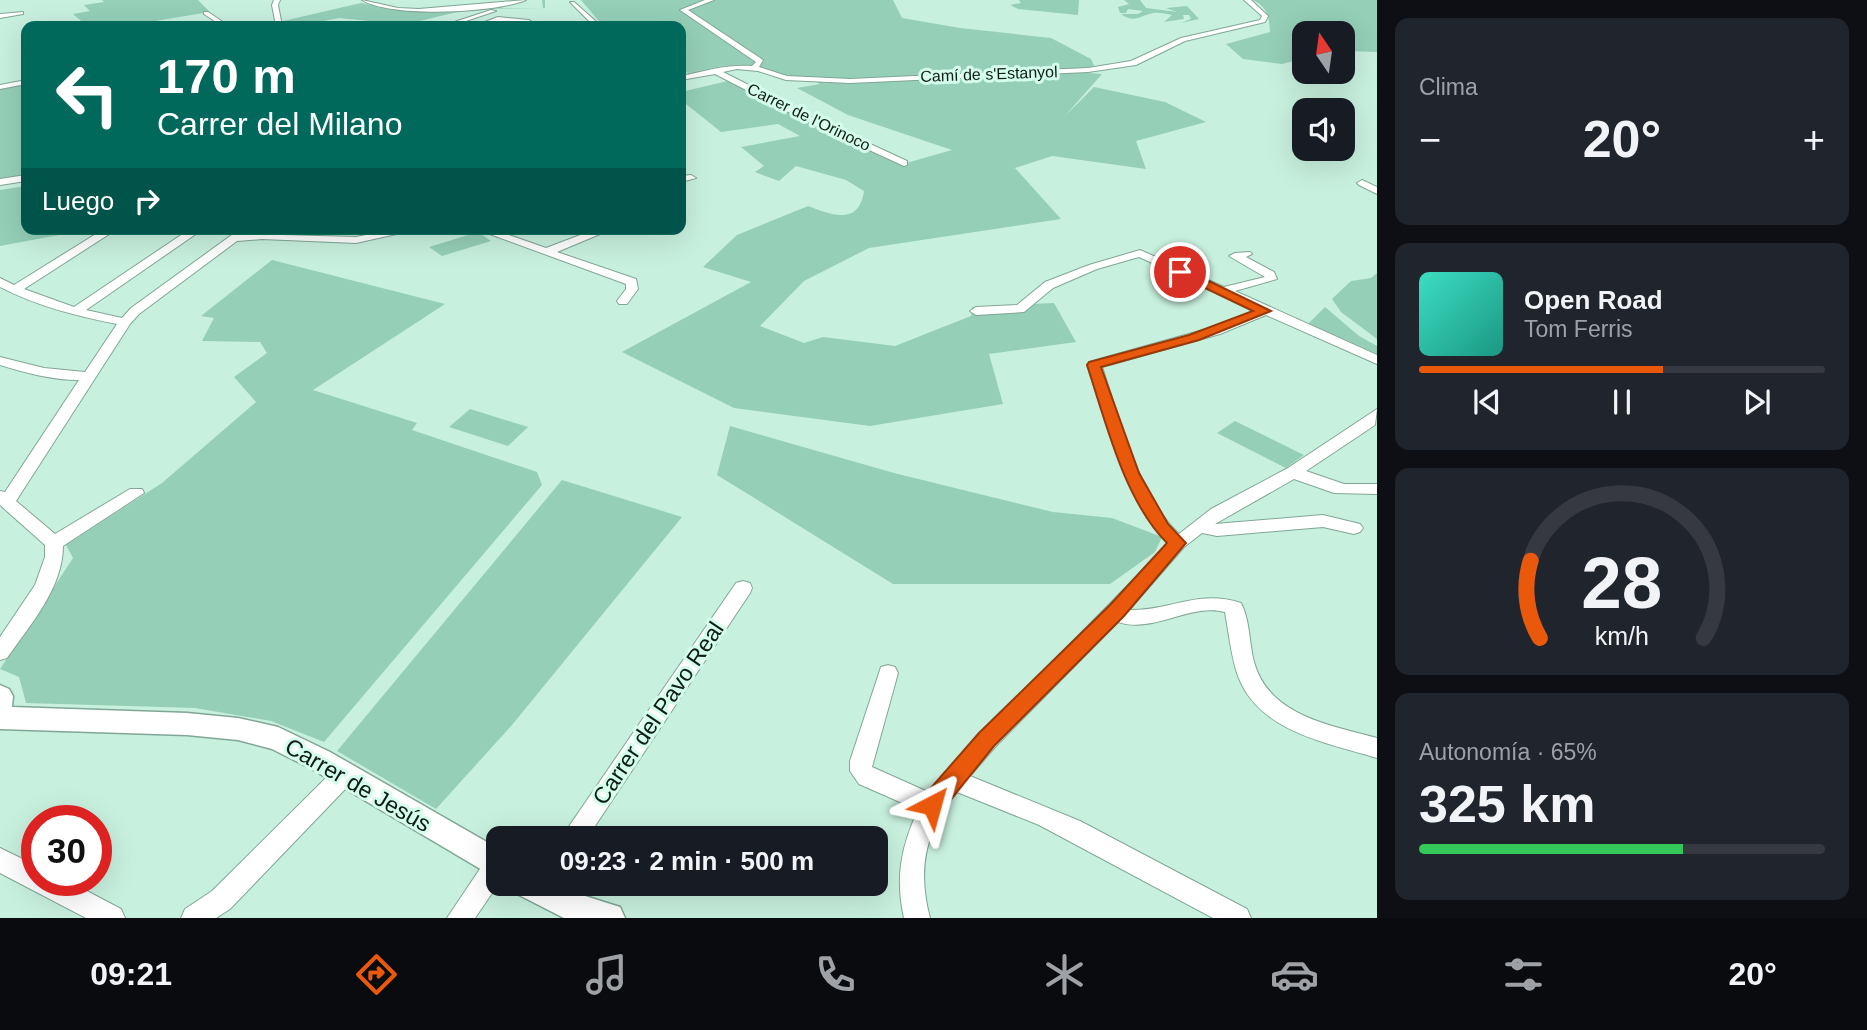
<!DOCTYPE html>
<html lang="es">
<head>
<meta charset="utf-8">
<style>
	body { margin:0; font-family:Helvetica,sans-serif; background:#20242c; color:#f1f3f6; height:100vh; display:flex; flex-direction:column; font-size:26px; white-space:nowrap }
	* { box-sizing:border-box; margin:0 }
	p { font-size:23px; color:#9ea1a6 }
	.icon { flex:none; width:38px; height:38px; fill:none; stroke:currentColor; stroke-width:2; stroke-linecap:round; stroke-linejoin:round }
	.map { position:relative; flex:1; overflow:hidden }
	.details { display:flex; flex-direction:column; gap:18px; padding:18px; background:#0d0f14; width:490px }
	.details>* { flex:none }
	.banner { position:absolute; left:21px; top:21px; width:665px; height:214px; border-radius:14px; box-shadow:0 7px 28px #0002; background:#00695c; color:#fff; overflow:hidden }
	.needle { width:46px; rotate:347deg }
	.tools { position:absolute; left:1292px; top:21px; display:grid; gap:14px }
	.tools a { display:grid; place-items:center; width:63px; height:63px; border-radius:14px; background:#171b24; box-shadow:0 7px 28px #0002; font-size:35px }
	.speed { position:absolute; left:21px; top:805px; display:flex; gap:14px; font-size:35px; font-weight:700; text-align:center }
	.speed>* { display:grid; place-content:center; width:91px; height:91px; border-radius:50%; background:#171b24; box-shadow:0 7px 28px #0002; line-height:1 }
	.speed .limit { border:10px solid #d22; background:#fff; color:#111 }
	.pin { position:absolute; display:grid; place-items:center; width:60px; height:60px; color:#fff; margin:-30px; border:4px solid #fff; border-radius:50%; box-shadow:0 2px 7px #0007 }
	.me { position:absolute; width:77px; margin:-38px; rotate:39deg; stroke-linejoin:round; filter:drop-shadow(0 0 5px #0008) }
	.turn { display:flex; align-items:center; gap:24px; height:147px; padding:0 21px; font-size:32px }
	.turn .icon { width:91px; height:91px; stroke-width:2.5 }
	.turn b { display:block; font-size:49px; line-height:60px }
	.then { display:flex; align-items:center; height:66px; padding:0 21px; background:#0003; gap:14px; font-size:26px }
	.big { font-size:52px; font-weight:800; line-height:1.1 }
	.details .tile { flex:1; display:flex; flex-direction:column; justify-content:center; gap:10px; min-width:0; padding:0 24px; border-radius:14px; background:#20242c }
	.details .dial { align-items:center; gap:0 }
	.dial svg { height:182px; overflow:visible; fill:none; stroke:#363941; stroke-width:7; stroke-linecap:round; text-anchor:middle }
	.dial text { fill:#f1f3f6; stroke:none }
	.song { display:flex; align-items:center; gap:21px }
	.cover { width:84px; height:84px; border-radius:10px; background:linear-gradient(135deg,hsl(170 70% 55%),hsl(170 70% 35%)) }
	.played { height:7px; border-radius:4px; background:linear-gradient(90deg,#ea580c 60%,#363941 60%) }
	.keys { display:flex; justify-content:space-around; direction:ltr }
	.heat { display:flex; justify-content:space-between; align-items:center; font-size:38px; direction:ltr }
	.charge { height:10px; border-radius:5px; background:linear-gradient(90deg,#34c759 65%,#363941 0) }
	.trip { position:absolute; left:486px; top:826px; width:402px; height:70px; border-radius:14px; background:#171b24; box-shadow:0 7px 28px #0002; font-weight:800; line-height:70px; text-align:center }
	.tab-bar { display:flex; height:112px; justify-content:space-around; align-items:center; background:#090b0e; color:#9ea1a6 }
	.tab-bar .icon { width:49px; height:49px }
	.tab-bar .on { color:#ea580c }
	.tab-bar b { font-size:32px; color:#f1f3f6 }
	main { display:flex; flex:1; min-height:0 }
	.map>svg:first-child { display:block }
</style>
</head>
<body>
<main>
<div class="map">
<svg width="1377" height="918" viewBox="0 0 1377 918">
	<rect width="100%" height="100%" fill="#c8f0de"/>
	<g fill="#95cfb7">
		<polygon points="102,0 198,0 210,12 125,26 87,26 73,14 90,11 84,5 104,2"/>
		<polygon points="542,0 545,0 545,8 470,9 407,24 376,26 390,23 339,18 298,26 283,24 283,21 361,3 408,11 503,4 502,8 543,8"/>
		<polygon points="581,0 893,0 902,18 960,28 1051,38 1091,59 1095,68 851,79 788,76 753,65 722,66 688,73 681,70 681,26 603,26"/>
		<polygon points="1019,0 1079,0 1078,15 1018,9 1010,5 1021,3"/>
		<path d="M1124,0H1140L1146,8L1177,12L1166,8L1187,6L1199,19L1181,23L1191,19L1189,15H1183L1184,19L1164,22L1172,15C1167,14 1159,12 1154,13C1141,15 1134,24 1121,14H1138L1143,11L1128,9L1126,13H1120L1118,7L1129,4Z"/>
		<path d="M1253,0H1377V52L1342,51V33H1304V58L1282,64L1243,59L1226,44L1270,32C1269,16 1268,8 1253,0Z"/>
		<path d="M1075,72L1102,74L1064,117L1094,87L1165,102L1206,122L1136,141L1146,169L1052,156L1015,168L1061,219L869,248L804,281L760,326L804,343L823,337L895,346L971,316L972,307L1054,303L1076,342L989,354L1003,404L870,426L734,408L622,352L751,282L703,267L737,235L808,206C831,215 859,226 864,191L846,180L796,166L779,181L755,172L764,166L741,147L800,136L778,124L721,132L681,100V92L732,80L903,164L952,150L848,115L797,88L820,84L814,81Z"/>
		<polygon points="26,84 26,176 0,180 0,89"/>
		<polygon points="26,186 26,229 86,230 0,246 0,190"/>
		<polygon points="478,232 491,241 442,256 429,247"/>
		<polygon points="272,260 445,304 313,390 417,423 412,430 537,472 542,485 324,742 271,721 195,708 26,703 19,677 0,669 73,558 66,545 162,483 256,402 234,377 267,353 260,342 202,341 214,318 201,316"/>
		<polygon points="1377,273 1377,339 1341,312 1332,299 1351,281 1371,278"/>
		<polygon points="1325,307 1359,336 1377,346 1377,354 1308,324"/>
		<polygon points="470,409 528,427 508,446 449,427"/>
		<polygon points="1235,421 1304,455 1286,468 1217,433"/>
		<polygon points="730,426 894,473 1053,512 1112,518 1162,537 1155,552 1110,584 893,584 717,475"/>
		<polygon points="562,480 682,517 512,725 436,809 337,751"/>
	</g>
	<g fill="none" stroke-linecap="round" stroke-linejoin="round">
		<defs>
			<g id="minor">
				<polygon points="274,0 280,0 278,5 282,26 276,26 272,5"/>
				<path d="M362,0L398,8L419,9L526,0C495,13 391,18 362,0Z"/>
				<path d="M705,0H714L688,10L763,60L759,67L787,76L850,79L1088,68L1131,61L1181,38L1260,20L1262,16L1244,0H1251L1268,16L1265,22L1185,41L1136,65L1088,72L850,83L786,80L758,71L737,69L723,72L812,117L907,161V165L904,166L806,121L715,74L681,80V76C705,71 727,64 752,66L756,62L680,10Z"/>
				<polygon points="570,2 574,2 601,26 594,26"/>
				<polygon points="491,10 496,11 451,26 442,26"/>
				<polygon points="23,12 23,14 0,18 0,14"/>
				<polygon points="204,12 208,12 229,26 222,26 204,14"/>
				<polygon points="498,17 529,20 532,22 529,24 498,21 483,26 477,25"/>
				<polygon points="26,80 26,84 0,89 0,85"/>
				<polygon points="26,175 26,181 0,185 0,179"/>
				<polygon points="681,176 691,175 696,178 681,182"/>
				<polygon points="1362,180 1377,187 1377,194 1359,185 1357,183"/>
				<path d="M104,229H117L24,289L74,307L190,229H203L86,310L122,318L131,308L240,229H252L247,234L356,237L395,229H419L356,243L262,239L237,241L139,314L130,324L16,501L55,534L130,489H142L144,493L63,546C63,588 30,625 7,658L0,660V637L35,585L45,557V545L0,505V491L5,492L79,380C52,380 26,373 0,365V357L44,368L85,372L117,324C76,316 37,306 0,287V278L14,285Z"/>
				<polygon points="476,229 492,229 546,248 596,229 612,229 557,252 636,279 638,289 627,304 619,304 617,301 626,289 626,284"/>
				<path d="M1140,250L1224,287L1265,277L1229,256L1235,253L1250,252L1252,254L1246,257L1274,272L1277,279L1235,291L1377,355V364L1266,315L1220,334L1102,367C1119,417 1139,497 1179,534L1211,509L1288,468L1377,409L1375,425L1306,471L1344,484H1377V494L1334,493L1294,479L1215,524L1323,515L1360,524L1363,528L1360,532L1354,534L1323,527L1217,536L1202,533L1184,547L1129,610C1171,611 1198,589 1241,603C1250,620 1249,643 1254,662C1269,716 1330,725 1377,738V758C1326,742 1259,732 1238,676C1231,656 1229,634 1225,612C1189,603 1154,634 1118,622L995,747L970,776L1080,821L1247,909L1251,918H1213L1039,825L957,792C925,831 917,869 930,918H904C895,878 901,847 918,810L859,784L850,771V761L881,667L888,665L895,667L898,673L872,767L928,792C1003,706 1090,628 1168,543C1125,502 1106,421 1087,365L1089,362L1210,328L1256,310L1139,257L1097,269L1053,288L1024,312L976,315L970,311L976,307L1017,305L1045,282L1089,265Z"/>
				<polygon points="743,581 750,583 752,588 750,593 587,838 561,838 736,583"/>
				<polygon points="344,765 352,768 355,775 352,782 230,909 216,918 181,918 185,909 212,891 336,768"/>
				<polygon points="0,848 37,866 37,880 66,880 121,909 125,918 86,918 0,873"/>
				<polygon points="497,853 499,883 475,918 447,918 488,857"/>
			</g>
			<g id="tertiary">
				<polygon points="0,685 9,689 13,696 12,707 187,713 238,718 278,727 330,752 499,849 499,880 310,768 272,749 238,740 187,735 0,729"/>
				<polygon points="515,884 561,884 585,896 620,907 625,918 564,918 519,895"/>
			</g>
		</defs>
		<use href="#minor" stroke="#81a696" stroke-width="2"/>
		<use href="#tertiary" stroke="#81a696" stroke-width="3"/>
		<use href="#minor" fill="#fff" fill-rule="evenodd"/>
		<use href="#tertiary" fill="#fff" fill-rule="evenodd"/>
	</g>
	<path fill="#ea580c" stroke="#983908" stroke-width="2" d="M1176,269H1184L1271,311L1199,340L1101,367L1139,473L1168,524L1186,543L1124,616L994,746L940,813L932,816L923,813L920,805L923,797L979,733L1110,605L1167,543C1124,500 1106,422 1087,365L1089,362L1189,335L1253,311L1176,274Z"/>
	<g text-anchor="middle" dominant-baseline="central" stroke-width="6" stroke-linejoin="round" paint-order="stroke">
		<g font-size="16" fill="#0e1d17" stroke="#d5fdec">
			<text transform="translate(989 74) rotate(-2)">Camí de s'Estanyol</text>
			<text transform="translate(809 117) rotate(26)">Carrer de l'Orinoco</text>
		</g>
		<g font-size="23" fill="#0e1d17" stroke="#d5fdec">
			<text transform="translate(658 713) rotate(-56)">Carrer del Pavo Real</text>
			<text transform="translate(358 785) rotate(30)">Carrer de Jesús</text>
		</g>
	</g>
</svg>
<div class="tools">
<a><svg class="needle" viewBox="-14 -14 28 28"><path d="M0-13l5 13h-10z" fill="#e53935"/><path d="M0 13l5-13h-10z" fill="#9ea1a6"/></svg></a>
<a><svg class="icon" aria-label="sound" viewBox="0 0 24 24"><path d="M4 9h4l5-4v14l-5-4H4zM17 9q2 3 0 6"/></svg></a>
</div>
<div class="speed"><div class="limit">30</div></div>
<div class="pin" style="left:1180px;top:272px;background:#d93025"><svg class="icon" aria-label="arrive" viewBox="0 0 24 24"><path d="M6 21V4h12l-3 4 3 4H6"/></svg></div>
<svg class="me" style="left:932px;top:805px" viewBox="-20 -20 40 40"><path d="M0-17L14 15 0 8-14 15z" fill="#ea580c" stroke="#fff" stroke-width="4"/></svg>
<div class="trip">09:23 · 2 min · 500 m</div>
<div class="banner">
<div class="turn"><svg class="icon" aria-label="left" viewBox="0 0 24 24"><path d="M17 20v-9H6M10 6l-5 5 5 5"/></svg><div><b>170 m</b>Carrer del Milano</div></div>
<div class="then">Luego<svg class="icon" aria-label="right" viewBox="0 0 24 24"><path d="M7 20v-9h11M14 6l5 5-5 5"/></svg></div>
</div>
</div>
<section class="details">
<div class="tile"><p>Clima</p>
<div class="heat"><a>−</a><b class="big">20°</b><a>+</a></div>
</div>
<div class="tile">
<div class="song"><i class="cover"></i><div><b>Open Road</b><p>Tom Ferris</p></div></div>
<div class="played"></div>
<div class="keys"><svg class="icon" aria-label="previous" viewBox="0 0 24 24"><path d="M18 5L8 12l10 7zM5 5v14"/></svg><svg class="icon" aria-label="pause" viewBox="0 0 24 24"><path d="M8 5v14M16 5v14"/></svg><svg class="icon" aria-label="next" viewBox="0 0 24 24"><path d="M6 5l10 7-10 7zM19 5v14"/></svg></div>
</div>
<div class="tile dial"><svg viewBox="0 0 100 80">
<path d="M14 69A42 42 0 1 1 86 69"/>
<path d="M14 69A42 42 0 0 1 10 35" stroke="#ea580c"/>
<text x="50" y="56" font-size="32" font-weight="700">28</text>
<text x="50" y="72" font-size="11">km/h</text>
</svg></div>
<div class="tile"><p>Autonomía · 65%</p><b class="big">325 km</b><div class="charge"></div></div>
</section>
</main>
<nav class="tab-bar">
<b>09:21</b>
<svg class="icon on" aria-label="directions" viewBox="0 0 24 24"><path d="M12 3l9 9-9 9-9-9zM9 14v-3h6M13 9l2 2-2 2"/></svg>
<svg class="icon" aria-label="music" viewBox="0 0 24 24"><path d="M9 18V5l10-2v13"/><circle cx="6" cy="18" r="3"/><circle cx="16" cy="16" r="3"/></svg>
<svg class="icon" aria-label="phone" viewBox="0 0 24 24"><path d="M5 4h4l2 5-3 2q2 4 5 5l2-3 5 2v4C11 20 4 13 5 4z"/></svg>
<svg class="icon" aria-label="climate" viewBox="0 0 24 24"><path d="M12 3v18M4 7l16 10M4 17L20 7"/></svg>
<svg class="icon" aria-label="car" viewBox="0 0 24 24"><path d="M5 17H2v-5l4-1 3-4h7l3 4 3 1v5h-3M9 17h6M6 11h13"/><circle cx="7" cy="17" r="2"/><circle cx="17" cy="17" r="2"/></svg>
<svg class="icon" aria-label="filters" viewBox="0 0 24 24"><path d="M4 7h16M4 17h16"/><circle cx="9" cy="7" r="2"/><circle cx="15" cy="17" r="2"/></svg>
<b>20°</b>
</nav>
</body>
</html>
